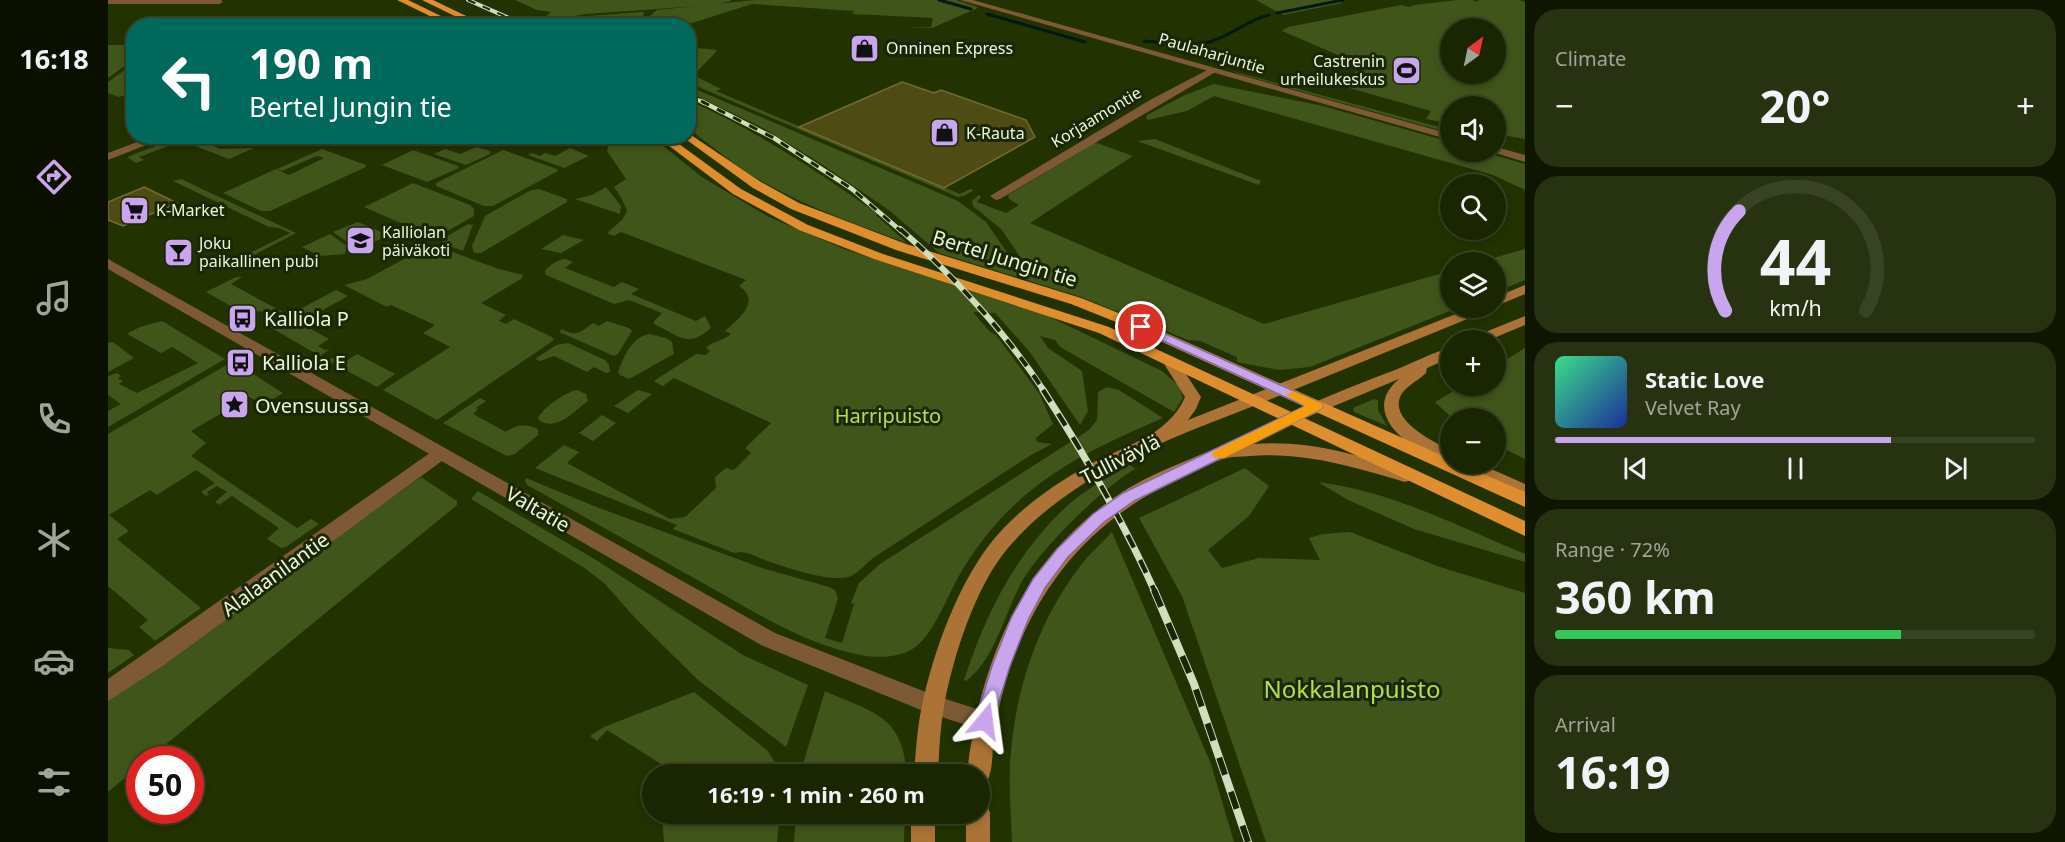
<!DOCTYPE html>
<html lang="en">
<head>
<meta charset="utf-8">
<style>
	body { margin:0; font-family:"Noto Sans",sans-serif; background:#273210; color:#f1f3f6; height:100vh; display:flex; flex-direction:column; font-size:22px; white-space:nowrap }
	* { box-sizing:border-box; margin:0 }
	p { font-size:20px; color:#9fa599 }
	.icon { flex:none; width:33px; height:33px; fill:none; stroke:currentColor; stroke-width:2; stroke-linecap:round; stroke-linejoin:round }
	.map { position:relative; flex:1; overflow:hidden }
	.drawer { display:flex; flex-direction:column; gap:9px; padding:9px; background:#0e1501; width:540px }
	.drawer>* { flex:none }
	.hud { position:absolute; left:18px; top:18px; width:570px; height:126px; border-radius:24px; box-shadow:0 3px 9px #0003,0 0 0 2px #384323; background:#00695c; color:#fff; overflow:hidden }
	.needle { width:39px; rotate:33deg }
	.fabs { position:absolute; left:1332px; top:18px; display:grid; gap:12px }
	.fabs a { display:grid; place-items:center; width:66px; height:66px; border-radius:50%; background:#1a2601; box-shadow:0 3px 9px #0003,0 0 0 2px #384323; font-size:30px }
	.speed { position:absolute; left:18px; top:746px; display:flex; gap:12px; font-size:30px; font-weight:700; text-align:center }
	.speed>* { display:grid; place-content:center; width:78px; height:78px; border-radius:50%; background:#1a2601; box-shadow:0 3px 9px #0003,0 0 0 2px #384323; line-height:1 }
	.speed .limit { border:9px solid #d22; background:#fff; color:#111 }
	.pin { position:absolute; display:grid; place-items:center; width:51px; height:51px; color:#fff; margin:-26px; border:3px solid #fff; border-radius:50%; box-shadow:0 2px 6px #0007 }
	.me { position:absolute; width:66px; margin:-33px; rotate:16deg; stroke-linejoin:round; filter:drop-shadow(0 0 4px #0008) }
	.turn { display:flex; align-items:center; gap:21px; height:126px; padding:0 24px; font-size:27px }
	.turn .icon { width:78px; height:78px; stroke-width:2.5 }
	.turn b { display:block; font-size:42px; line-height:51px }
	.big { font-size:45px; font-weight:700; line-height:1.1 }
	.drawer .widget { flex:1; display:flex; flex-direction:column; justify-content:center; gap:9px; min-width:0; padding:0 21px; border-radius:24px; background:#273210 }
	.drawer .dial { align-items:center; gap:0 }
	.dial svg { height:156px; overflow:visible; fill:none; stroke:#384323; stroke-width:7; stroke-linecap:round; text-anchor:middle }
	.dial text { fill:#f1f3f6; stroke:none }
	.song { display:flex; align-items:center; gap:18px }
	.cover { width:72px; height:72px; border-radius:9px; background:linear-gradient(135deg,hsl(150 70% 55%),hsl(230 70% 35%)) }
	.played { height:6px; border-radius:3px; background:linear-gradient(90deg,#c9a5ee 70%,#384323 70%) }
	.keys { display:flex; justify-content:space-around; direction:ltr }
	.heat { display:flex; justify-content:space-between; align-items:center; font-size:33px; direction:ltr }
	.charge { height:9px; border-radius:4px; background:linear-gradient(90deg,#34c759 72%,#384323 0) }
	.trip { position:absolute; left:534px; top:764px; width:348px; height:60px; border-radius:30px; background:#1a2601; box-shadow:0 3px 9px #0003,0 0 0 2px #384323; font-weight:700; line-height:60px; text-align:center }
	main { display:flex; flex:1; min-height:0 }
	.dock { display:flex; flex-direction:column; width:108px; justify-content:space-around; align-items:center; background:#0a0f00; color:#9fa599 }
	.dock .icon { width:42px; height:42px }
	.dock .active { color:#c9a5ee }
	.dock b { font-size:27px; color:#f1f3f6 }
	.map>svg:first-child { display:block }
</style>
</head>
<body>
<main>
<nav class="dock">
<b>16:18</b>
<svg class="icon active" aria-label="directions" viewBox="0 0 24 24"><path d="M12 3l9 9-9 9-9-9zM9 14v-3h6M13 9l2 2-2 2"/></svg>
<svg class="icon" aria-label="music" viewBox="0 0 24 24"><path d="M9 18V5l10-2v13"/><circle cx="6" cy="18" r="3"/><circle cx="16" cy="16" r="3"/></svg>
<svg class="icon" aria-label="phone" viewBox="0 0 24 24"><path d="M5 4h4l2 5-3 2q2 4 5 5l2-3 5 2v4C11 20 4 13 5 4z"/></svg>
<svg class="icon" aria-label="climate" viewBox="0 0 24 24"><path d="M12 3v18M4 7l16 10M4 17L20 7"/></svg>
<svg class="icon" aria-label="car" viewBox="0 0 24 24"><path d="M5 17H2v-5l4-1 3-4h7l3 4 3 1v5h-3M9 17h6M6 11h13"/><circle cx="7" cy="17" r="2"/><circle cx="17" cy="17" r="2"/></svg>
<svg class="icon" aria-label="filters" viewBox="0 0 24 24"><path d="M4 7h16M4 17h16"/><circle cx="9" cy="7" r="2"/><circle cx="15" cy="17" r="2"/></svg>
</nav>
<div class="map">
<svg width="1417" height="842" viewBox="0 0 1417 842">
	<rect width="100%" height="100%" fill="#223201"/>
	<g fill="#40551a" fill-rule="evenodd">
		<polygon points="407,0 623,0 623,1 605,5 478,14 441,21 435,19 443,12 429,10"/>
		<polygon points="647,0 848,0 867,6 870,8 824,28 798,27 823,27 825,18 745,14 746,11 644,4 578,25 531,25 549,10"/>
		<polygon points="1148,0 1229,0 1234,3 1175,15"/>
		<path d="M1350,0H1365L1367,2L1371,0H1411L1417,2V139L1388,134V106H1342V124L1318,119L1323,111L1234,86L1258,78L1246,72L1260,68L1174,31L1180,27L1293,5L1301,7L1306,5ZM1342,28H1388V74H1342Z"/>
		<polygon points="534,12 537,13 526,25 457,25 466,20 453,20 479,16"/>
		<polygon points="0,45 26,45 25,60 0,78"/>
		<path d="M580,47L609,50C602,60 593,65 587,76L613,89L608,91L852,194L862,189L866,190L856,196L850,197L586,85L581,81L584,70L581,67Z"/>
		<polygon points="25,64 25,93 11,97 0,93 0,82"/>
		<polygon points="1124,71 1342,130 1342,133 1134,75"/>
		<polygon points="1106,84 1215,106 1342,142 1342,152 1375,152 1417,164 1417,190 1385,175 1106,96 1079,111 1040,120 1038,119 1039,115 1077,95"/>
		<polygon points="580,86 850,201 878,222 901,255 911,255 893,229 865,206 864,201 871,195 873,197 869,202 898,213 911,205 901,199 900,195 984,144 989,143 1025,156 922,223 1156,324 1342,271 1342,308 1349,308 1202,367 1171,370 1129,362 1129,357 1092,341 1080,340 973,297 831,253 782,211 712,163 655,128 581,92"/>
		<path d="M580,100C649,131 709,171 770,214L768,215L799,243C750,225 701,208 655,182C629,167 605,147 581,129Z"/>
		<polygon points="74,136 85,137 112,149 146,148 121,159 74,141 31,157 36,160 28,163 19,157"/>
		<path d="M491,137H544L594,177L659,216L736,249L940,316L1054,371L1071,386L1075,398L1066,412L952,347L947,340L932,336L940,348L974,371L980,411L972,425L921,351L887,313L865,312L882,332L888,335L931,393L945,424L928,438L929,442L944,444L923,455L765,558C759,563 751,572 743,576C725,584 676,567 657,560C646,556 638,550 626,553L565,529L569,525L427,468L456,445L471,452L459,463L562,519L577,517L608,488L607,477L618,468L626,470L643,453L637,448L663,423L566,378L555,386L547,382V380L588,354L598,355L602,351L598,348C606,340 615,341 623,334L617,331C630,319 654,302 631,286L638,280L513,232L506,236L499,233L514,220L519,211L514,199L506,187L518,179L499,151L501,144Z"/>
		<polygon points="1047,139 1153,181 1151,185 1029,141"/>
		<polygon points="368,147 382,151 382,154 358,165 326,154 337,149 352,154"/>
		<polygon points="462,148 481,156 456,168 420,155 424,153 432,156 437,153 447,156"/>
		<polygon points="214,149 258,165 258,167 162,211 153,211 115,193 168,169 181,175 216,158 209,156 174,171 169,169"/>
		<polygon points="305,150 350,166 351,168 319,182 274,165"/>
		<polygon points="395,150 449,169 450,171 385,206 376,206 328,186 328,183"/>
		<polygon points="73,179 188,233 144,256 134,257 182,233 171,228 161,227 65,181"/>
		<path d="M305,183L362,205L366,209V216L336,233L328,230C317,236 303,238 292,233L302,227L256,207Z"/>
		<polygon points="498,187 513,206 512,214 467,199 484,195"/>
		<polygon points="431,189 459,199 459,202 373,253 366,253 364,246 377,216 423,190"/>
		<polygon points="250,222 280,235 279,236 241,253 243,245 225,232"/>
		<polygon points="360,224 365,225 355,251 334,243 336,238"/>
		<polygon points="222,234 239,246 237,254 212,256 194,247"/>
		<polygon points="455,235 476,240 453,253 433,249"/>
		<polygon points="320,246 328,246 391,269 415,275 413,279 373,303 398,315 391,321 398,324 406,319 444,337 446,340 329,420 275,390 342,347 315,333 327,325 283,305 279,307 236,285 259,279"/>
		<polygon points="1417,249 1417,280 1388,292 1388,262 1371,262"/>
		<path d="M458,259L465,262L457,268L506,287L514,282L531,289L523,294L588,321L597,316L603,328C579,349 572,336 546,324V321L554,313L521,300L506,304L438,275L437,271C442,265 450,259 458,259Z"/>
		<polygon points="128,277 134,277 123,284 175,312 162,317 152,311 137,314 98,292"/>
		<polygon points="228,290 240,296 192,323 221,339 210,346 217,350 222,349 212,356 160,326"/>
		<path d="M54,321L117,359L0,427V411L13,404L0,395V376L9,373L13,376L10,378L15,381L11,384L29,393L90,363L64,347L53,353L19,334C29,327 42,324 54,321Z"/>
		<path d="M499,321L521,328L524,331L510,354L506,356L451,332L454,329C469,337 471,333 485,323L491,326Z"/>
		<path d="M541,334L558,338L564,342L566,354L521,379L512,375L510,372C515,357 524,337 541,334Z"/>
		<polygon points="5,342 26,358 0,372 0,343"/>
		<polygon points="460,343 497,360 501,365 502,372 498,373 486,367 479,372 446,356 432,361 427,359 448,345"/>
		<polygon points="1417,348 1417,459 1388,445 1388,418 1344,418 1327,402 1354,386 1388,386 1388,366"/>
		<polygon points="249,354 287,374 269,387 219,360 229,356 238,361"/>
		<polygon points="122,363 134,367 175,393 155,405 141,397 83,431 98,443 83,456 189,528 203,519 211,524 178,547 173,548 159,539 171,528 124,496 111,505 107,502 119,492 109,486 99,492 101,494 98,496 93,492 107,483 88,470 49,495 42,490 1,515 21,531 9,539 93,608 47,641 31,627 40,620 0,586 0,434"/>
		<path d="M999,387L1011,390L1055,418C969,455 908,485 856,567C842,589 827,634 806,648C792,657 774,658 758,656C698,646 645,611 593,582C535,550 477,517 419,485L417,481L418,478L486,506L654,568L721,587L727,590L730,599L717,638L734,643L746,604L743,603L751,583L772,564L981,430L989,420L990,392Z"/>
		<path d="M469,390L478,394L480,401C466,411 450,431 432,421L430,418C436,407 457,392 469,390Z"/>
		<polygon points="530,390 544,394 520,413 506,406"/>
		<path d="M372,398L378,401L368,408L370,409L365,414L398,432C409,424 417,423 430,429V435L407,454L399,456L335,423Z"/>
		<polygon points="1266,399 1270,400 1270,410 1279,426 1246,412 1245,408"/>
		<polygon points="494,415 508,423 485,441 471,433"/>
		<path d="M1022,465L1027,469C993,489 937,545 916,578C897,610 888,659 858,681L856,680C878,613 908,553 960,505C978,489 1001,477 1022,465Z"/>
		<polygon points="1137,468 1161,486 1141,516 1100,550 1114,568 1151,558 1212,560 1201,538 1215,534 1242,532 1332,567 1417,593 1417,842 1158,842 1074,596 1031,518"/>
		<polygon points="313,477 349,501 349,505 40,759 32,759 31,766 0,792 0,700"/>
		<path d="M1210,482C1282,491 1350,526 1417,554V562L1306,529L1240,500Z"/>
		<polygon points="370,491 485,558 635,655 700,685 678,747 590,680 528,619 497,584 478,569 363,499"/>
		<path d="M1004,532L1103,764L1126,842H904C903,812 900,780 903,751C909,684 932,618 973,565C982,553 994,543 1004,532Z"/>
		<polygon points="0,648 21,650 26,655 0,673"/>
		<path d="M717,691C765,713 794,714 799,774H692Z"/>
		<polygon points="586,692 660,751 674,774 569,774 499,730 489,741 482,736 496,727"/>
		<polygon points="554,813 672,813 669,842 556,842"/>
		<polygon points="688,813 797,813 796,842 686,842"/>
	</g>
	<g fill="none" stroke-linecap="round" stroke-linejoin="round">
		<g stroke="#021917" stroke-width="3">
			<polyline points="831,0 863,9"/>
			<polyline points="1169,13 1235,0"/>
			<polyline points="879,14 977,42"/>
			<path d="M1036,41C1053,42 1081,46 1097,43C1121,38 1138,20 1161,15"/>
		</g>
	</g>
	<g fill="#4e4b15" stroke="#736f29" stroke-width="1.5">
		<polygon points="794,82 826,93 833,90 918,120 927,137 836,188 691,127"/>
		<polygon points="36,187 69,203 15,226 0,220 0,202"/>
	</g>
	<g fill="none" stroke-linecap="round" stroke-linejoin="round">
		<g fill="#7d5a35" fill-rule="evenodd">
			<polygon points="0,0 113,0 115,2 111,4 0,4"/>
			<polygon points="1103,68 1111,70 892,199 888,200 882,196 1042,100"/>
			<polygon points="45,136 61,136 0,160 0,153"/>
			<polygon points="332,448 338,450 341,454 338,458 56,665 0,701 0,679 326,450"/>
		</g>
		<g fill="#7d5a35" fill-rule="evenodd">
			<polygon points="852,0 865,0 1342,134 1342,140"/>
			<polygon points="1388,147 1417,155 1417,162 1384,152 1388,152"/>
			<polygon points="0,259 667,633 828,696 885,714 888,721 885,728 877,731 818,712 653,645 0,269"/>
		</g>
		<g fill="#ab7335" fill-rule="evenodd">
			<polygon points="1417,285 1417,294 1388,306 1388,297"/>
			<path d="M1363,308H1381L1379,311C1312,338 1245,366 1178,393C1080,433 971,465 900,548C867,587 845,657 836,706C832,729 831,752 830,774H806C808,751 809,728 814,706C825,652 851,581 886,539C911,509 945,485 979,466C1014,446 1060,437 1077,397L1058,367L1055,362L1058,359H1068L1093,397L1088,409L1080,420Z"/>
			<polygon points="1417,316 1417,325 1381,340 1363,340 1365,337"/>
			<path d="M1342,348V358L1319,368L1318,373C1311,380 1298,386 1293,395C1280,420 1326,442 1342,450V463C1308,455 1248,415 1291,379L1202,416L1146,444C1201,440 1251,455 1303,472L1306,476L1303,480L1297,482C1245,467 1197,452 1142,456C1135,457 1126,456 1119,458C1106,460 1090,471 1078,476C995,512 940,570 907,654C897,679 891,706 886,733C884,749 886,767 879,782L872,785V774H859C871,662 916,556 1013,493C1050,469 1094,456 1133,437C1183,411 1234,390 1287,370C1305,363 1323,353 1342,348Z"/>
			<polygon points="1348,464 1372,464 1417,484 1417,497 1351,468"/>
			<polygon points="872,802 879,805 882,813 882,842 858,842 858,813 872,813"/>
			<rect x="803" y="813" width="24" height="29"/>
		</g>
		<g fill="#de8e2c" fill-rule="evenodd">
			<polygon points="289,0 300,0 335,17 328,19"/>
			<polygon points="314,0 325,0 379,26 367,26"/>
			<polygon points="580,133 653,182 691,203 798,244 973,298 1038,324 1342,459 1342,464 1352,464 1417,492 1417,507 1028,330 963,304 788,250 683,209 645,188 576,138 575,136 580,136"/>
			<polygon points="548,136 560,136 633,189 700,225 775,254 1001,327 1417,521 1417,536 991,333 766,259 691,230 625,194"/>
		</g>
		<defs>
			<g id="rail-far4">
				<polyline points="360,0 419,26"/>
				<polyline points="580,95 596,103"/>
			</g>
			<polyline id="rail-far3" points="593,101 666,138 744,189 793,231"/>
			<path id="rail-far2" d="M792,229C843,273 899,334 936,391"/>
			<path id="rail-far1" d="M935,390C977,455 1015,521 1047,592"/>
			<polyline id="rail" points="1046,590 1086,684 1140,842"/>
		</defs>
		<use href="#rail-far4" stroke="#d0debb" stroke-width="4"/>
		<use href="#rail-far3" stroke="#d0debb" stroke-width="4.5"/>
		<use href="#rail-far2" stroke="#d0debb" stroke-width="6"/>
		<use href="#rail-far1" stroke="#d0debb" stroke-width="7"/>
		<use href="#rail" stroke="#d0debb" stroke-width="8"/>
		<use href="#rail-far4" stroke="#1b2606" stroke-width="2" stroke-dasharray="8" stroke-linecap="butt"/>
		<use href="#rail-far3" stroke="#1b2606" stroke-width="3" stroke-dasharray="9" stroke-linecap="butt"/>
		<use href="#rail-far2" stroke="#1b2606" stroke-width="4" stroke-dasharray="11" stroke-linecap="butt"/>
		<use href="#rail-far1" stroke="#1b2606" stroke-width="4.5" stroke-dasharray="14" stroke-linecap="butt"/>
		<use href="#rail" stroke="#1b2606" stroke-width="6" stroke-dasharray="18" stroke-linecap="butt"/>
	</g>
	<polygon fill="#c9a5ee" stroke="#836b9b" stroke-width="1.5" points="1033,323 1213,403 1215,406 1213,409 1026,501 996,522 960,557 937,588 920,620 902,666 883,727 877,730 870,727 867,721 884,666 903,618 925,579 949,549 985,514 1015,493 1197,406 1029,329 1027,327"/>
	<polygon fill="#f59e0b" points="1185,391 1213,403 1215,406 1213,409 1116,458 1106,458 1104,454 1106,451 1197,406 1178,395"/>
	<defs>
		<symbol id="shop-square" viewBox="-11 -11 22 22"><rect x="-9" y="-9" width="18" height="18" rx="4" fill="#c9a5ee" stroke="#1b2606"/><path d="M-5-2.5h2.3a2.7 3.5 0 0 1 5.4 0H5L5.5 6h-11ZM-1.5-2.5h3a1.5 2.3 0 0 0-3 0Z" fill="#111"/></symbol>
		<symbol id="stadium-square" viewBox="-11 -11 22 22"><rect x="-9" y="-9" width="18" height="18" rx="4" fill="#c9a5ee" stroke="#1b2606"/><path d="M0-5a6.5 5 0 1 0 0 10a6.5 5 0 1 0 0-10ZM-3.5-1.8h7v3.6h-7Z" fill="#111"/></symbol>
		<symbol id="supermarket-square" viewBox="-11 -11 22 22"><rect x="-9" y="-9" width="18" height="18" rx="4" fill="#c9a5ee" stroke="#1b2606"/><path d="M-6-5.5h2.5l.6 2H6L4.5 2H-2.5L-4.4-4H-6ZM-1.5 3.2a1.3 1.3 0 1 0 .1 0ZM3 3.2a1.3 1.3 0 1 0 .1 0Z" fill="#111"/></symbol>
		<symbol id="school-square" viewBox="-11 -11 22 22"><rect x="-9" y="-9" width="18" height="18" rx="4" fill="#c9a5ee" stroke="#1b2606"/><path d="M0-5L7-2L0 1L-7-2ZM-4 1L0 2.5L4 1V4Q0 6-4 4Z" fill="#111"/></symbol>
		<symbol id="bar-square" viewBox="-11 -11 22 22"><rect x="-9" y="-9" width="18" height="18" rx="4" fill="#c9a5ee" stroke="#1b2606"/><path d="M-6-5H6L.8 .8V4.5H3.5V6h-7V4.5H-.8V.8Z" fill="#111"/></symbol>
		<symbol id="bus-square" viewBox="-11 -11 22 22"><rect x="-9" y="-9" width="18" height="18" rx="4" fill="#c9a5ee" stroke="#1b2606"/><path d="M-5-6H5V4H4V6H2V4H-2V6H-4V4H-5ZM-3.5-4V0h7V-4ZM-3.5 1.2v1.5H-2V1.2ZM2 1.2v1.5H3.5V1.2Z" fill="#111"/></symbol>
		<symbol id="sight-square" viewBox="-11 -11 22 22"><rect x="-9" y="-9" width="18" height="18" rx="4" fill="#c9a5ee" stroke="#1b2606"/><path d="M0-6L1.8-2.2L6-1.7L2.9 1.2L3.7 5.4L0 3.3L-3.7 5.4L-2.9 1.2L-6-1.7L-1.8-2.2Z" fill="#111"/></symbol>
	</defs>
	<g fill-rule="evenodd">
		<use href="#shop-square" x="740" y="32" width="33" height="33"/>
		<use href="#stadium-square" x="1282" y="54" width="33" height="33"/>
		<use href="#shop-square" x="820" y="116" width="33" height="33"/>
		<use href="#supermarket-square" x="10" y="194" width="33" height="33"/>
		<use href="#school-square" x="236" y="224" width="33" height="33"/>
		<use href="#bar-square" x="54" y="236" width="33" height="33"/>
		<use href="#bus-square" x="118" y="302" width="33" height="33"/>
		<use href="#bus-square" x="116" y="346" width="33" height="33"/>
		<use href="#sight-square" x="110" y="388" width="33" height="33"/>
	</g>
	<g text-anchor="middle" dominant-baseline="central" stroke-width="6" stroke-linejoin="round" paint-order="stroke">
		<g font-size="16" fill="#eaf8d7" stroke="#1b2606" text-anchor="start">
			<text x="778" y="48">Onninen Express</text>
			<text x="1277" y="61" text-anchor="end">Castrenin<tspan x="1277" dy="18">urheilukeskus</tspan></text>
			<text x="858" y="133">K-Rauta</text>
			<text x="48" y="210">K-Market</text>
			<text x="274" y="232">Kalliolan<tspan x="274" dy="18">päiväkoti</tspan></text>
			<text x="91" y="243">Joku<tspan x="91" dy="18">paikallinen pubi</tspan></text>
		</g>
		<g font-size="16" fill="#eaf8d7" stroke="#1b2606">
			<text transform="translate(1104 53) rotate(16)">Paulaharjuntie</text>
			<text transform="translate(988 117) rotate(-31)">Korjaamontie</text>
		</g>
		<g font-size="20" fill="#eaf8d7" stroke="#1b2606">
			<text transform="translate(897 258) rotate(17)">Bertel Jungin tie</text>
			<text transform="translate(1012 459) rotate(-27)">Tulliväylä</text>
			<text transform="translate(430 509) rotate(30)">Valtatie</text>
			<text transform="translate(167 574) rotate(-36)">Alalaanilantie</text>
		</g>
		<g font-size="20" fill="#eaf8d7" stroke="#1b2606" text-anchor="start">
			<text x="156" y="318">Kalliola P</text>
			<text x="154" y="362">Kalliola E</text>
			<text x="147" y="405">Ovensuussa</text>
		</g>
		<g font-size="20" fill="#ade14a" stroke="#1b2606">
			<text x="780" y="415">Harripuisto</text>
		</g>
		<g font-size="24" fill="#ade14a" stroke="#1b2606">
			<text x="1244" y="688">Nokkalanpuisto</text>
		</g>
	</g>
</svg>
<div class="fabs">
<a><svg class="needle" viewBox="-14 -14 28 28"><path d="M0-13l5 13h-10z" fill="#e53935"/><path d="M0 13l5-13h-10z" fill="#9fa599"/></svg></a>
<a><svg class="icon" aria-label="sound" viewBox="0 0 24 24"><path d="M4 9h4l5-4v14l-5-4H4zM17 9q2 3 0 6"/></svg></a>
<a><svg class="icon" aria-label="search" viewBox="0 0 24 24"><circle cx="10" cy="10" r="6"/><path d="M15 15l6 6"/></svg></a>
<a><svg class="icon" aria-label="layers" viewBox="0 0 24 24"><path d="M12 4l9 5-9 5-9-5zM3 14l9 5 9-5"/></svg></a>
<a>+</a>
<a>−</a>
</div>
<div class="speed"><div class="limit">50</div></div>
<div class="pin" style="left:1033px;top:327px;background:#d93025"><svg class="icon" aria-label="arrive" viewBox="0 0 24 24"><path d="M6 21V4h12l-3 4 3 4H6"/></svg></div>
<svg class="me" style="left:877px;top:721px" viewBox="-20 -20 40 40"><path d="M0-17L14 15 0 8-14 15z" fill="#c9a5ee" stroke="#fff" stroke-width="4"/></svg>
<div class="trip">16:19 · 1 min · 260 m</div>
<div class="hud">
<div class="turn"><svg class="icon" aria-label="left" viewBox="0 0 24 24"><path d="M17 20v-9H6M10 6l-5 5 5 5"/></svg><div><b>190 m</b>Bertel Jungin tie</div></div>
</div>
</div>
<section class="drawer">
<div class="widget"><p>Climate</p>
<div class="heat"><a>−</a><b class="big">20°</b><a>+</a></div>
</div>
<div class="widget dial"><svg viewBox="0 0 100 80">
<path d="M14 69A42 42 0 1 1 86 69"/>
<path d="M14 69A42 42 0 0 1 21 18" stroke="#c9a5ee"/>
<text x="50" y="56" font-size="32" font-weight="700">44</text>
<text x="50" y="72" font-size="11">km/h</text>
</svg></div>
<div class="widget">
<div class="song"><i class="cover"></i><div><b>Static Love</b><p>Velvet Ray</p></div></div>
<div class="played"></div>
<div class="keys"><svg class="icon" aria-label="previous" viewBox="0 0 24 24"><path d="M18 5L8 12l10 7zM5 5v14"/></svg><svg class="icon" aria-label="pause" viewBox="0 0 24 24"><path d="M8 5v14M16 5v14"/></svg><svg class="icon" aria-label="next" viewBox="0 0 24 24"><path d="M6 5l10 7-10 7zM19 5v14"/></svg></div>
</div>
<div class="widget"><p>Range · 72%</p><b class="big">360 km</b><div class="charge"></div></div>
<div class="widget"><p>Arrival</p><b class="big">16:19</b></div>
</section>
</main>
</body>
</html>
